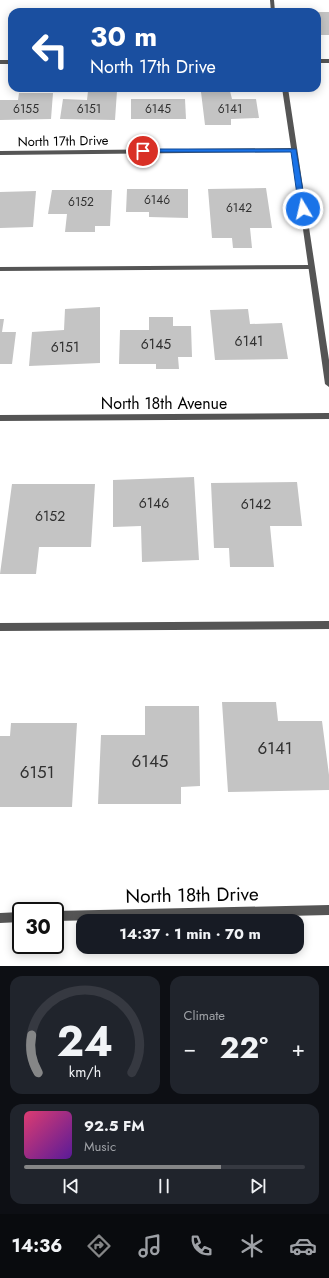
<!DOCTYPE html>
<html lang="en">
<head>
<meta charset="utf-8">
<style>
	body { margin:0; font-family:Jost,sans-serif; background:#20242c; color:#f1f3f6; height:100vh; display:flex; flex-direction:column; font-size:15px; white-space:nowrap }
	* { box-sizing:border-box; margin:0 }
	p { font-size:13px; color:#9ea1a6 }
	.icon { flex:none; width:22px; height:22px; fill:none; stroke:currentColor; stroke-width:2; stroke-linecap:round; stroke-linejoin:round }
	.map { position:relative; height:966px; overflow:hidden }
	.sheet { display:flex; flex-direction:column; gap:10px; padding:10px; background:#0d0f14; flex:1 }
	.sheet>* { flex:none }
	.hud { position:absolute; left:8px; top:8px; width:313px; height:84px; border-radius:12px; box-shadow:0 2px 10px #0003; background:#1a4fa0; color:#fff; overflow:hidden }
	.speed { position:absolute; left:12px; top:902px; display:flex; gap:8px; font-size:20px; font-weight:700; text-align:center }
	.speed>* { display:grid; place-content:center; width:52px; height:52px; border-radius:50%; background:#171b24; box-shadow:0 2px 10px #0003; line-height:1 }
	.speed .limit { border:2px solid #111; border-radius:6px; background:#fff; color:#111 }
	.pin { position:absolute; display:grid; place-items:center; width:34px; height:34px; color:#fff; margin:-17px; border:2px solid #fff; border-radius:50%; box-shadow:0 1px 4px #0007 }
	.me { position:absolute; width:44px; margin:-22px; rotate:351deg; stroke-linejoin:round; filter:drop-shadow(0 0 3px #0008) }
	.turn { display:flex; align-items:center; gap:14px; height:84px; padding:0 16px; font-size:18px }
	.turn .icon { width:52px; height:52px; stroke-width:2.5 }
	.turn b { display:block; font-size:28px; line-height:34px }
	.big { font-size:30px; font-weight:700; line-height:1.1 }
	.sheet .card { flex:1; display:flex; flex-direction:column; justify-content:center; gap:6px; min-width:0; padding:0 14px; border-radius:12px; background:#20242c }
	.sheet .dial { align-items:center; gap:0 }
	.dial svg { height:104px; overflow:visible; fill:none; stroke:#363941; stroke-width:7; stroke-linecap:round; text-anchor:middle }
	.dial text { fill:#f1f3f6; stroke:none }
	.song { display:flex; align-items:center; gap:12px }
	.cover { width:48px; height:48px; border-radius:6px; background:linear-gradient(135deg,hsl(340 70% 55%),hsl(270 70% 35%)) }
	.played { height:4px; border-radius:2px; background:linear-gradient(90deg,#858687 70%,#363941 70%) }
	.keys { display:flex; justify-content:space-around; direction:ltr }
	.heat { display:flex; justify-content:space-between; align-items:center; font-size:22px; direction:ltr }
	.sheet .tiles { flex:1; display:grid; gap:10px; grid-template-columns:1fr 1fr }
	.card:last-child { grid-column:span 2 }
	.trip { position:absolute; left:76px; top:914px; width:228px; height:40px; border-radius:12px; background:#171b24; box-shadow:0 2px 10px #0003; font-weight:700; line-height:40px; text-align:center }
	.tabs { display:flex; height:64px; justify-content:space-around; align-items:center; background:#090b0e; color:#9ea1a6 }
	.tabs .icon { width:28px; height:28px }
	.tabs .active { color:#858687 }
	.tabs b { font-size:18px; color:#f1f3f6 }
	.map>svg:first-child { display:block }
</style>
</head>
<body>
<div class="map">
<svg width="329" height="966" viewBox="0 0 329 966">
	<rect width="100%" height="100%" fill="#fff"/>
	<g fill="#c4c4c4">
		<rect x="317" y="12" width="12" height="23"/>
		<polygon points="88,91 117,91 115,120 60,119 63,99 87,100"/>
		<polygon points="230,91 232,99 256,99 259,118 231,119 231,125 205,125 201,92"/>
		<polygon points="19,93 53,93 51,119 0,120 0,100 18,100"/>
		<polygon points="131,99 185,99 186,119 131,119"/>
		<polygon points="266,188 272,228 250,228 252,248 233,248 232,238 212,238 208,189"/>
		<polygon points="127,189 188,189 188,218 149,217 149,212 126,212"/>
		<polygon points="52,190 112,190 110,226 95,226 95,232 65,232 67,214 48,214"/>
		<polygon points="36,191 33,227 0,228 0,192"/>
		<polygon points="100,307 100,363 29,366 32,332 64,330 65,309"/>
		<polygon points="248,309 250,324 282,323 288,359 215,360 210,310"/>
		<polygon points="149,317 173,317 173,326 191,326 192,357 178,357 179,369 156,369 156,364 119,364 120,330 149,330"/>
		<polygon points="0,319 4,319 2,332 16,332 12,364 0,364"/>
		<polygon points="194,477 199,560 142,562 141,526 113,527 113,480"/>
		<polygon points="297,482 302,526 270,526 274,567 230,567 229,548 214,548 211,483"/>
		<polygon points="12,484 95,484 91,547 39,547 36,574 0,574"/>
		<polygon points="222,702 276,702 278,721 322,721 329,775 329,790 228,792"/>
		<polygon points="145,706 199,706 200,786 181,787 181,804 98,804 101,735 145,735"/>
		<polygon points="11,723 77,723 72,807 0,807 0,736 10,736"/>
	</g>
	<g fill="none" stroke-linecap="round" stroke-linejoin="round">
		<g fill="#555" fill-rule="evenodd">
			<rect x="317" y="59" width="12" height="4"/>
			<rect x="0" y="60" width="12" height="4"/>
			<polygon points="311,265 314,267 311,269 0,271 0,267"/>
			<polygon points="329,621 329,629 0,631 0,623"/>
		</g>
		<g fill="#555" fill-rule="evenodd">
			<polygon points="270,0 274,0 275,12 271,12"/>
			<polygon points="282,88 288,88 329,360 329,387 325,384 292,152 0,155 0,151 291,148"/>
			<polygon points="329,413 329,419 0,421 0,415"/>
			<polygon points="329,905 329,915 55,921 55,911 54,911"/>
			<polygon points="21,912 21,922 0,923 0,913"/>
		</g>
	</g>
	<polygon fill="#1a73e8" stroke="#114b97" points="143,149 296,149 306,209 303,211 299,209 291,152 140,152 140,150"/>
	<g text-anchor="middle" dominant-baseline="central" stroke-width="4" stroke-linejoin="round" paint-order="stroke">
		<g font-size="12" fill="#313131">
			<text x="26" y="109">6155</text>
			<text x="89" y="109">6151</text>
			<text x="158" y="109">6145</text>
			<text x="230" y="109">6141</text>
			<text x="157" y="200">6146</text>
			<text x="81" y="202">6152</text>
			<text x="239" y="208">6142</text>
		</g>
		<g font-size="13" fill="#000" stroke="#fff">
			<text transform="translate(63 141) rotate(-1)">North 17th Drive</text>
		</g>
		<g font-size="14" fill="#313131">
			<text x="249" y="341">6141</text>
			<text x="156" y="344">6145</text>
			<text x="65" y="347">6151</text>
			<text x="154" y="503">6146</text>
			<text x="256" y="504">6142</text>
			<text x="50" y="516">6152</text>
		</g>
		<g font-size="16" fill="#000" stroke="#fff">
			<text x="164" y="403">North 18th Avenue</text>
		</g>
		<g font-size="17" fill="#313131">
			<text x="275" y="748">6141</text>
			<text x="150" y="761">6145</text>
			<text x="37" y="772">6151</text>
		</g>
		<g font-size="19" fill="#000" stroke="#fff">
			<text transform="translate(192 895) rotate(-1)">North 18th Drive</text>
		</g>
	</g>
</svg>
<div class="speed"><div class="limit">30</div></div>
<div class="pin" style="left:143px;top:151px;background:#d93025"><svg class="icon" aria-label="arrive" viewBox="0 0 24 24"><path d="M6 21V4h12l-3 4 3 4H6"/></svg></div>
<svg class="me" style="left:303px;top:209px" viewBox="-20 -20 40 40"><circle r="17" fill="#1a73e8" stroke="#fff" stroke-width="3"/><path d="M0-11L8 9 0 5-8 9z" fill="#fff"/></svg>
<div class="trip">14:37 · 1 min · 70 m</div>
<div class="hud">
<div class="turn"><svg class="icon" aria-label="left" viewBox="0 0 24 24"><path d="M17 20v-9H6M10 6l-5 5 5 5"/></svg><div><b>30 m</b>North 17th Drive</div></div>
</div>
</div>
<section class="sheet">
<div class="tiles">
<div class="card dial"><svg viewBox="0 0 100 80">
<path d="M14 69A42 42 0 1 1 86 69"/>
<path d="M14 69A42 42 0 0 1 9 40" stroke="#858687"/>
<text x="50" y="56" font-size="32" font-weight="700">24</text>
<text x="50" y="72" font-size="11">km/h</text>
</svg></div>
<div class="card"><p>Climate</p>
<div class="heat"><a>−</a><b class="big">22°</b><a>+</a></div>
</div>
<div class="card">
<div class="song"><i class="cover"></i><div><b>92.5 FM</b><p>Music</p></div></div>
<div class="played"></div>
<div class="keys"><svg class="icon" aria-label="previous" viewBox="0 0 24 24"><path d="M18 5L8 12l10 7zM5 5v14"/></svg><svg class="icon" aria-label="pause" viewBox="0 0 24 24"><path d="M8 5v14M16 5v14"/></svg><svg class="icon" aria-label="next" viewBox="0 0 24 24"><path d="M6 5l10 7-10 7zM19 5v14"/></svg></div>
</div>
</div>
</section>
<nav class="tabs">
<b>14:36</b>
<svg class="icon active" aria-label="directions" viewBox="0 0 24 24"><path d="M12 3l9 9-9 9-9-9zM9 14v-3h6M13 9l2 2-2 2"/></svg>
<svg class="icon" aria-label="music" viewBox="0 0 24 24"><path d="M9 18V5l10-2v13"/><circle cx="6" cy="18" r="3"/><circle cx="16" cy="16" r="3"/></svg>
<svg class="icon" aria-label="phone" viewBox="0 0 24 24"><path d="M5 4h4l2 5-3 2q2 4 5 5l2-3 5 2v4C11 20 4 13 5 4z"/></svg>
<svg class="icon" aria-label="climate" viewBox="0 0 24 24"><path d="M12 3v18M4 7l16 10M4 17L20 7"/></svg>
<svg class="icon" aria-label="car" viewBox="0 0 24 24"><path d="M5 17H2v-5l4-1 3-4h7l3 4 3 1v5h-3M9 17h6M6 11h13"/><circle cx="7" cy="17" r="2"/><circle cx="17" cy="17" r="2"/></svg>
</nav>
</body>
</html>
